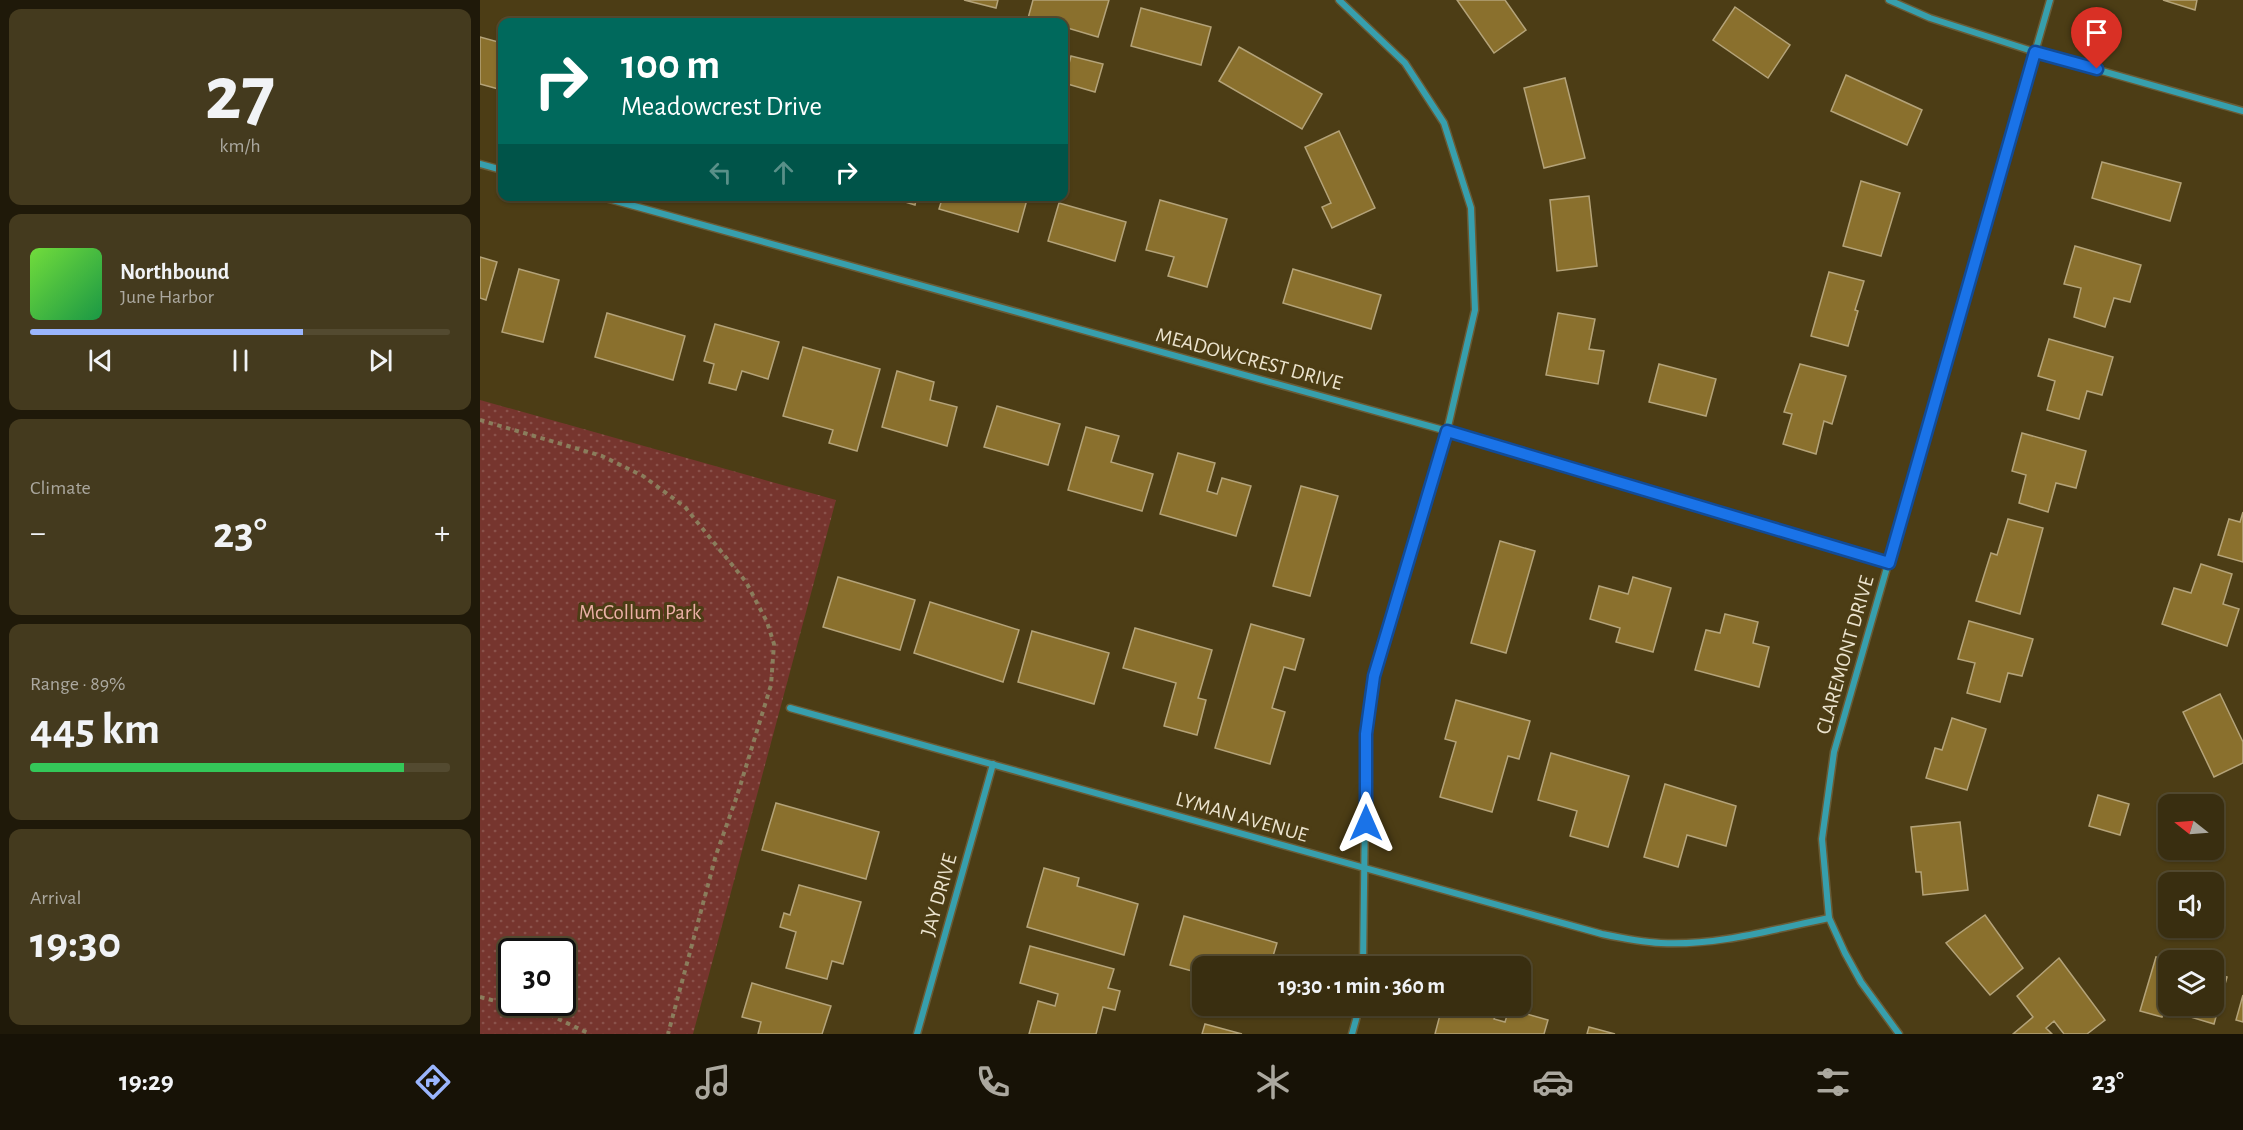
<!DOCTYPE html>
<html lang="en">
<head>
<meta charset="utf-8">
<style>
	body { margin:0; font-family:"Alegreya Sans",sans-serif; background:#443a1e; color:#f1f3f6; height:100vh; display:flex; flex-direction:column; font-size:22px; white-space:nowrap }
	* { box-sizing:border-box; margin:0 }
	p { font-size:20px; color:#aba89f }
	.icon { flex:none; width:33px; height:33px; fill:none; stroke:currentColor; stroke-width:2; stroke-linecap:round; stroke-linejoin:round }
	.map { position:relative; flex:1; overflow:hidden }
	.panel { display:flex; flex-direction:column; gap:9px; padding:9px; background:#1f1909; width:480px }
	.panel>* { flex:none }
	.hud { position:absolute; left:18px; top:18px; width:570px; height:183px; border-radius:12px; box-shadow:0 2px 4px #0004,0 0 0 2px #534a30; background:#00695c; color:#fff; overflow:hidden }
	.needle { width:39px; rotate:287deg }
	.fabs { position:absolute; left:1678px; top:794px; display:grid; gap:12px }
	.fabs a { display:grid; place-items:center; width:66px; height:66px; border-radius:12px; background:#392e10; box-shadow:0 2px 4px #0004,0 0 0 2px #534a30; font-size:30px }
	.speed { position:absolute; left:18px; top:938px; display:flex; gap:12px; font-size:30px; font-weight:700; text-align:center }
	.speed>* { display:grid; place-content:center; width:78px; height:78px; border-radius:50%; background:#392e10; box-shadow:0 2px 4px #0004,0 0 0 2px #534a30; line-height:1 }
	.speed .limit { border:3px solid #111; border-radius:9px; background:#fff; color:#111 }
	.pin { position:absolute; display:grid; place-items:center; width:51px; height:51px; color:#fff; margin:-62px -26px; border-radius:50% 50% 50% 0; rotate:-45deg; box-shadow:0 0 6px #0007 }
	.pin .icon { rotate:45deg }
	.me { position:absolute; width:66px; margin:-33px; rotate:0deg; stroke-linejoin:round; filter:drop-shadow(0 0 4px #0008) }
	.turn { display:flex; align-items:center; gap:21px; height:126px; padding:0 24px; font-size:27px }
	.turn .icon { width:78px; height:78px; stroke-width:2.5 }
	.turn b { display:block; font-size:42px; line-height:51px }
	.lanes { display:flex; align-items:center; height:57px; padding:0 24px; background:#0003; justify-content:center; gap:30px; direction:ltr }
	.lanes .off { opacity:.35 }
	.big { font-size:45px; font-weight:600; line-height:1.1 }
	.panel .tile { flex:1; display:flex; flex-direction:column; justify-content:center; gap:9px; min-width:0; padding:0 21px; border-radius:12px; background:#443a1e }
	.panel .dial { align-items:center; gap:0 }
	.dial b { font-size:78px; line-height:1 }
	.song { display:flex; align-items:center; gap:18px }
	.cover { width:72px; height:72px; border-radius:9px; background:linear-gradient(135deg,hsl(100 70% 55%),hsl(140 70% 35%)) }
	.played { height:6px; border-radius:3px; background:linear-gradient(90deg,#9ab5fd 65%,#534a30 65%) }
	.keys { display:flex; justify-content:space-around; direction:ltr }
	.heat { display:flex; justify-content:space-between; align-items:center; font-size:33px; direction:ltr }
	.charge { height:9px; border-radius:4px; background:linear-gradient(90deg,#34c759 89%,#534a30 0) }
	.trip { position:absolute; left:712px; top:956px; width:339px; height:60px; border-radius:12px; background:#392e10; box-shadow:0 2px 4px #0004,0 0 0 2px #534a30; font-weight:600; line-height:60px; text-align:center }
	.menu { display:flex; height:96px; justify-content:space-around; align-items:center; background:#171206; color:#aba89f }
	.menu .icon { width:42px; height:42px }
	.menu .active { color:#9ab5fd }
	.menu b { font-size:27px; color:#f1f3f6 }
	main { display:flex; flex:1; min-height:0 }
	.map>svg:first-child { display:block }
</style>
</head>
<body>
<main>
<section class="panel">
<div class="tile dial"><b>27</b><p>km/h</p></div>
<div class="tile">
<div class="song"><i class="cover"></i><div><b>Northbound</b><p>June Harbor</p></div></div>
<div class="played"></div>
<div class="keys"><svg class="icon" aria-label="previous" viewBox="0 0 24 24"><path d="M18 5L8 12l10 7zM5 5v14"/></svg><svg class="icon" aria-label="pause" viewBox="0 0 24 24"><path d="M8 5v14M16 5v14"/></svg><svg class="icon" aria-label="next" viewBox="0 0 24 24"><path d="M6 5l10 7-10 7zM19 5v14"/></svg></div>
</div>
<div class="tile"><p>Climate</p>
<div class="heat"><a>−</a><b class="big">23°</b><a>+</a></div>
</div>
<div class="tile"><p>Range · 89%</p><b class="big">445 km</b><div class="charge"></div></div>
<div class="tile"><p>Arrival</p><b class="big">19:30</b></div>
</section>
<div class="map">
<svg width="1763" height="1034" viewBox="0 0 1763 1034">
	<defs>
		<pattern id="park-dots" width="8" height="8" patternUnits="userSpaceOnUse" patternTransform="scale(1.5)"><rect width="8" height="8" fill="#76352e"/><path d="M2 2h.1M6 6h.1" fill="none" stroke="#8a524b" stroke-width="1.8" stroke-linecap="round"/></pattern>
	</defs>
	<rect width="100%" height="100%" fill="#4c3d15"/>
	<path fill="url(#park-dots)" fill-rule="evenodd" d="M0,400L356,500L213,1034H0ZM32,951H82V1002H32Z"/>
	<g fill="#8a702d" stroke="#b4a379" stroke-width="1.5">
		<polygon points="484,0 518,0 516,8"/>
		<polygon points="553,0 629,0 618,37 584,27 584,22 547,22"/>
		<polygon points="977,0 1025,0 1046,30 1014,53"/>
		<polygon points="1683,0 1717,0 1715,10"/>
		<polygon points="1255,7 1310,45 1288,78 1233,40"/>
		<polygon points="661,8 731,27 721,65 651,46"/>
		<polygon points="0,37 22,43 22,90 0,84"/>
		<polygon points="759,47 842,94 822,129 739,81"/>
		<polygon points="591,56 623,64 615,92 584,83"/>
		<polygon points="1366,75 1442,110 1427,145 1351,111"/>
		<polygon points="1085,78 1105,158 1064,168 1044,88"/>
		<polygon points="859,131 895,208 852,228 842,207 851,203 825,147"/>
		<polygon points="1622,162 1701,183 1690,221 1612,198"/>
		<polygon points="1381,181 1420,193 1401,256 1363,246"/>
		<polygon points="406,196 437,196 435,205"/>
		<polygon points="463,196 548,196 538,232 459,209"/>
		<polygon points="1109,196 1117,266 1077,271 1070,200"/>
		<polygon points="680,200 747,219 727,287 688,276 694,257 666,250"/>
		<polygon points="579,203 646,222 635,261 568,241"/>
		<polygon points="1595,246 1661,265 1650,302 1634,298 1625,327 1594,317 1601,288 1584,284"/>
		<polygon points="0,257 17,262 6,300 0,298"/>
		<polygon points="39,269 79,280 63,342 22,332"/>
		<polygon points="813,269 901,295 891,329 803,303"/>
		<polygon points="1349,272 1384,281 1375,310 1378,311 1368,346 1331,336"/>
		<polygon points="127,313 205,336 193,380 115,357"/>
		<polygon points="1078,313 1115,319 1109,349 1124,351 1118,384 1066,375"/>
		<polygon points="235,324 299,342 288,379 262,371 256,390 229,383 234,364 224,361"/>
		<polygon points="1569,339 1633,357 1622,395 1607,391 1599,419 1567,410 1575,381 1558,376"/>
		<polygon points="323,347 400,369 377,451 349,443 353,430 303,416"/>
		<polygon points="1179,364 1236,379 1226,416 1169,402"/>
		<polygon points="1320,364 1366,376 1352,424 1344,421 1336,454 1303,444 1312,414 1304,412"/>
		<polygon points="417,371 454,382 450,400 477,407 467,446 402,427"/>
		<polygon points="517,406 580,424 568,465 504,447"/>
		<polygon points="606,427 639,436 631,462 673,474 662,511 588,490"/>
		<polygon points="1542,433 1606,451 1596,488 1576,483 1568,512 1539,503 1546,475 1532,471"/>
		<polygon points="698,453 735,463 727,491 737,494 742,478 771,486 756,536 680,514"/>
		<polygon points="821,486 858,496 830,596 793,586"/>
		<polygon points="1763,512 1763,562 1738,555 1749,519 1760,522"/>
		<polygon points="1528,519 1563,528 1540,614 1496,601 1511,553 1517,555"/>
		<polygon points="1020,541 1055,551 1026,653 991,643"/>
		<polygon points="1721,564 1752,574 1743,604 1759,609 1747,646 1682,624 1694,588 1711,593"/>
		<polygon points="358,577 435,600 420,650 343,627"/>
		<polygon points="1153,577 1191,588 1173,652 1136,642 1140,628 1110,619 1119,586 1148,594"/>
		<polygon points="450,602 539,630 523,682 434,653"/>
		<polygon points="1245,614 1278,622 1273,643 1289,647 1279,687 1215,670 1226,630 1240,633"/>
		<polygon points="1489,621 1553,639 1542,676 1528,673 1520,702 1487,693 1495,663 1478,659"/>
		<polygon points="771,624 824,639 815,670 804,667 792,708 805,712 790,764 735,748"/>
		<polygon points="655,628 732,650 718,698 726,700 717,735 684,726 696,683 643,668"/>
		<polygon points="552,631 629,653 614,704 538,682"/>
		<polygon points="1740,694 1763,742 1763,763 1734,777 1703,712"/>
		<polygon points="976,700 1050,721 1039,759 1028,756 1012,812 960,797 976,742 965,739"/>
		<polygon points="1472,718 1506,729 1487,790 1446,778 1455,748 1462,750"/>
		<polygon points="1071,753 1149,776 1128,847 1090,836 1097,811 1058,800"/>
		<polygon points="1185,784 1256,806 1246,846 1207,835 1198,867 1164,857"/>
		<polygon points="1618,795 1649,804 1640,835 1609,826"/>
		<polygon points="296,803 399,832 386,879 282,850"/>
		<polygon points="1480,822 1488,890 1443,895 1441,872 1436,872 1431,827"/>
		<polygon points="564,868 599,878 597,886 658,904 644,955 547,927"/>
		<polygon points="319,885 381,902 363,964 352,961 347,979 306,968 316,932 300,927 304,913 310,915"/>
		<polygon points="1505,915 1543,968 1510,995 1466,943"/>
		<polygon points="704,916 797,943 790,966 723,966 723,974 690,965"/>
		<polygon points="550,946 634,969 628,988 640,991 635,1010 623,1007 616,1034 549,1034 558,1001 575,1006 578,994 540,983"/>
		<polygon points="1676,957 1689,960 1689,1005 1734,1005 1734,973 1747,977 1734,1024 1684,1009 1682,1017 1660,1011"/>
		<polygon points="1579,958 1625,1020 1607,1034 1584,1034 1574,1021 1566,1028 1572,1034 1533,1034 1553,1017 1537,996"/>
		<polygon points="272,983 351,1006 342,1034 278,1034 281,1022 262,1017"/>
		<polygon points="1763,995 1763,1022 1756,1020"/>
		<polygon points="969,1005 1018,1005 1014,1019 1025,1022 1029,1009 1068,1020 1064,1034 955,1034 961,1011 967,1012"/>
		<polygon points="725,1024 762,1034 722,1034"/>
		<polygon points="1109,1027 1135,1034 1107,1034"/>
	</g>
	<g fill="none" stroke-linecap="round" stroke-linejoin="round">
		<defs>
			<g id="minor">
				<polyline points="859,0 925,63 964,123 991,208 995,310 967,431 894,677 886,734 883,966"/>
				<polyline points="1409,0 1450,18 1555,52 1763,111"/>
				<polyline points="0,164 22,170"/>
				<polyline points="118,196 967,431 1409,563"/>
				<path d="M310,708L1122,934C1141,938 1161,942 1181,943C1237,946 1294,929 1349,918"/>
				<polyline points="437,1034 513,764"/>
				<polyline points="872,1034 880,1005"/>
				<polyline points="1419,1034 1381,982 1365,953 1349,918 1342,839 1354,752 1570,0"/>
			</g>
		</defs>
		<use href="#minor" stroke="#695b36" stroke-width="9"/>
		<g stroke="#8a7d5c" stroke-width="4" stroke-dasharray="4.5 4.5" stroke-linecap="butt">
			<polyline points="0,420 122,456 163,476 205,507 266,582 287,622 294,644 291,685 257,796 236,855 188,1034"/>
			<polyline points="0,997 70,1015 110,1034"/>
		</g>
		<use href="#minor" stroke="#379fad" stroke-width="6"/>
	</g>
	<g fill="none" stroke-linecap="round" stroke-linejoin="round">
		<defs>
			<polyline id="route" points="886,823 886,734 894,676 967,431 1409,563 1555,52 1617,69"/>
		</defs>
		<use href="#route" stroke="#114b97" stroke-width="15"/>
		<use href="#route" stroke="#1a73e8" stroke-width="10"/>
	</g>
	<g text-anchor="middle" dominant-baseline="central" stroke-width="6" stroke-linejoin="round" paint-order="stroke">
		<g font-size="21" fill="#ece4ce" stroke="#4c3d15">
			<text transform="translate(769 359) rotate(15)">MEADOWCREST DRIVE</text>
			<text transform="translate(1365 655) rotate(-74)">CLAREMONT DRIVE</text>
			<text transform="translate(762 817) rotate(16)">LYMAN AVENUE</text>
			<text transform="translate(459 895) rotate(-74)">JAY DRIVE</text>
		</g>
		<g font-size="21" fill="#ecb0a7" stroke="#4c3d15">
			<text x="160" y="612">McCollum Park</text>
		</g>
	</g>
</svg>
<div class="fabs">
<a><svg class="needle" viewBox="-14 -14 28 28"><path d="M0-13l5 13h-10z" fill="#e53935"/><path d="M0 13l5-13h-10z" fill="#aba89f"/></svg></a>
<a><svg class="icon" aria-label="sound" viewBox="0 0 24 24"><path d="M4 9h4l5-4v14l-5-4H4zM17 9q2 3 0 6"/></svg></a>
<a><svg class="icon" aria-label="layers" viewBox="0 0 24 24"><path d="M12 4l9 5-9 5-9-5zM3 14l9 5 9-5"/></svg></a>
</div>
<div class="speed"><div class="limit">30</div></div>
<div class="pin" style="left:1617px;top:69px;background:#d93025"><svg class="icon" aria-label="arrive" viewBox="0 0 24 24"><path d="M6 21V4h12l-3 4 3 4H6"/></svg></div>
<svg class="me" style="left:886px;top:823px" viewBox="-20 -20 40 40"><path d="M0-17L14 15 0 8-14 15z" fill="#1a73e8" stroke="#fff" stroke-width="4"/></svg>
<div class="trip">19:30 · 1 min · 360 m</div>
<div class="hud">
<div class="turn"><svg class="icon" aria-label="right" viewBox="0 0 24 24"><path d="M7 20v-9h11M14 6l5 5-5 5"/></svg><div><b>100 m</b>Meadowcrest Drive</div></div>
<div class="lanes"><svg class="icon off" aria-label="left" viewBox="0 0 24 24"><path d="M17 20v-9H6M10 6l-5 5 5 5"/></svg><svg class="icon off" aria-label="ahead" viewBox="0 0 24 24"><path d="M12 20V5M6 11l6-6 6 6"/></svg><svg class="icon" aria-label="right" viewBox="0 0 24 24"><path d="M7 20v-9h11M14 6l5 5-5 5"/></svg></div>
</div>
</div>
</main>
<nav class="menu">
<b>19:29</b>
<svg class="icon active" aria-label="directions" viewBox="0 0 24 24"><path d="M12 3l9 9-9 9-9-9zM9 14v-3h6M13 9l2 2-2 2"/></svg>
<svg class="icon" aria-label="music" viewBox="0 0 24 24"><path d="M9 18V5l10-2v13"/><circle cx="6" cy="18" r="3"/><circle cx="16" cy="16" r="3"/></svg>
<svg class="icon" aria-label="phone" viewBox="0 0 24 24"><path d="M5 4h4l2 5-3 2q2 4 5 5l2-3 5 2v4C11 20 4 13 5 4z"/></svg>
<svg class="icon" aria-label="climate" viewBox="0 0 24 24"><path d="M12 3v18M4 7l16 10M4 17L20 7"/></svg>
<svg class="icon" aria-label="car" viewBox="0 0 24 24"><path d="M5 17H2v-5l4-1 3-4h7l3 4 3 1v5h-3M9 17h6M6 11h13"/><circle cx="7" cy="17" r="2"/><circle cx="17" cy="17" r="2"/></svg>
<svg class="icon" aria-label="filters" viewBox="0 0 24 24"><path d="M4 7h16M4 17h16"/><circle cx="9" cy="7" r="2"/><circle cx="15" cy="17" r="2"/></svg>
<b>23°</b>
</nav>
</body>
</html>
